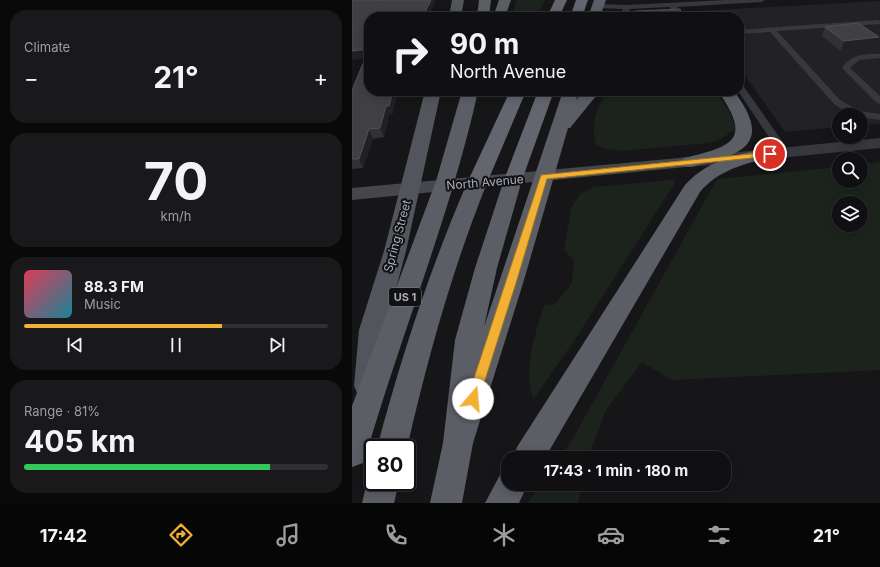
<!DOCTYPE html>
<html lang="en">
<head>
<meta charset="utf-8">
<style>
	body { margin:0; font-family:Inter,sans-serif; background:#19191b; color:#f1f3f6; height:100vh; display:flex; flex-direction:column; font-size:15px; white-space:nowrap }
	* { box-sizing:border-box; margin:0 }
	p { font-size:13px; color:#9c9d9f }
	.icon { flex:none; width:22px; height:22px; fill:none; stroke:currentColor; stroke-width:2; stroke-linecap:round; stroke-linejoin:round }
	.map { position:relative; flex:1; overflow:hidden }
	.side { display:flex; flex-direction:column; gap:10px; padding:10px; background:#09090a; width:352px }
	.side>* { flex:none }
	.top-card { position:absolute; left:12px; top:12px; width:380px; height:84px; border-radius:16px; box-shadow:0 2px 10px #0003,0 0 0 1px #303032; background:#101012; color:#f1f3f6; overflow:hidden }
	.tools { position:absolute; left:480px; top:108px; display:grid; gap:8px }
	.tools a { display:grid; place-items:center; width:36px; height:36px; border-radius:50%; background:#101012; box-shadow:0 2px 10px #0003,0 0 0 1px #303032; font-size:20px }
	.speed { position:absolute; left:12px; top:439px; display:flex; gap:8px; font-size:20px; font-weight:700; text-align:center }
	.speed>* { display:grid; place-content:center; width:52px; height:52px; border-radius:50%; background:#101012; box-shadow:0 2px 10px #0003,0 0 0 1px #303032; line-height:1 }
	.speed .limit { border:2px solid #111; border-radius:6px; background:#fff; color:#111 }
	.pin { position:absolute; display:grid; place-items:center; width:34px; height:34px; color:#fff; margin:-17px; border:2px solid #fff; border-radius:50%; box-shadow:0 1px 4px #0007 }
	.me { position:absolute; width:44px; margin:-22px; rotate:18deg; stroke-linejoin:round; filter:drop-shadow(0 0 3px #0008) }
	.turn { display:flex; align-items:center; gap:14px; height:84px; padding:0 20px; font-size:18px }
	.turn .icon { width:52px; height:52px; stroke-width:2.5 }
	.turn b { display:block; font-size:28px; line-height:34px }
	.big { font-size:30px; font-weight:700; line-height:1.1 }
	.side .tile { flex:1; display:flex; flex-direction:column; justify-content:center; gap:6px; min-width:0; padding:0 14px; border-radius:16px; background:#19191b }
	.side .dial { align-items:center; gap:0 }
	.dial b { font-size:52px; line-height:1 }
	.song { display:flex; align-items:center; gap:12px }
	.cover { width:48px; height:48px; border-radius:6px; background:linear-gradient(135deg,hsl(350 70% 55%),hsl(190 70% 35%)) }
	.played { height:4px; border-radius:2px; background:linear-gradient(90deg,#f2b134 65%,#303032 65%) }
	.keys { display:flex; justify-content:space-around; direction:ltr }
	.heat { display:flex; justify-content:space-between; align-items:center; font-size:22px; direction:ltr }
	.charge { height:6px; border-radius:3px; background:linear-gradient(90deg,#34c759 81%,#303032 0) }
	.trip { position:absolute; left:149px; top:451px; width:230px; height:40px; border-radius:16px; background:#101012; box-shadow:0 2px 10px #0003,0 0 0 1px #303032; font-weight:700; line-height:40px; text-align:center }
	.dock { display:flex; height:64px; justify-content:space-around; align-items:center; background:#060607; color:#9c9d9f }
	.dock .icon { width:28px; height:28px }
	.dock .active { color:#f2b134 }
	.dock b { font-size:18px; color:#f1f3f6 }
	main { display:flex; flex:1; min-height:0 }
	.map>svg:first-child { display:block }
</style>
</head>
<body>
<main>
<section class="side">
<div class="tile"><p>Climate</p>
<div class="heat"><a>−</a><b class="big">21°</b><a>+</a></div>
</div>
<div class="tile dial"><b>70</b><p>km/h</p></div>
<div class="tile">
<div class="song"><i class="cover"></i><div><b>88.3 FM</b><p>Music</p></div></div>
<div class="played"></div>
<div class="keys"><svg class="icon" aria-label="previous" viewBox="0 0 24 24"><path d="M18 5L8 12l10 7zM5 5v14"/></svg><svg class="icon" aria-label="pause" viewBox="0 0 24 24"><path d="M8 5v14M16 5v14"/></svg><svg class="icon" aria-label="next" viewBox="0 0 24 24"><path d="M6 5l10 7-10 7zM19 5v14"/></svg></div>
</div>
<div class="tile"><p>Range · 81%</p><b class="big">405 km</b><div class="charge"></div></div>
</section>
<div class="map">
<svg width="528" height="503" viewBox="0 0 528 503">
	<rect width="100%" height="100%" fill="#161618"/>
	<polygon fill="#222225" points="528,1 528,124 509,125 509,115 487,115 487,127 433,132 387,67 387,17 350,17 346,11"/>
	<g fill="#1c231d" fill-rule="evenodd">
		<polygon points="165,0 193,0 184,17 159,17"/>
		<path d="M258,91H363C372,103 383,117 383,132L379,131C373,138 365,141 356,143L269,151L256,149L244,145C239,125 243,105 258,91Z"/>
		<path d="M528,162V370L320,380L290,362L254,410L236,458H207L220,440L365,179L487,167V181H509V164ZM487,203H509V225H487Z"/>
		<path d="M319,180L324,181L222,341L182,398C169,379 185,324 193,304L202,305L220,283L222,261L212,250L219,208L228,194L242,187Z"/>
		<polygon points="189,484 230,484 226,503 176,503"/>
	</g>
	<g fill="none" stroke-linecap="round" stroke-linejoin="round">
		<g fill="#37383d" fill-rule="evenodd">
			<path d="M374,0H413L410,2L325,7L327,17H272L269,15L271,9L245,8L242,6L245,4L275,5ZM318,7L320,14L277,12L278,9Z"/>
			<polygon points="525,20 528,21 528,24 425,31 488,100 508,111 528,114 528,120 509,117 509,115 496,113 482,104 418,32 387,34 387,30"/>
			<path d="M528,54V58L507,60L498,68L528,96V104L525,103L490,68C499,54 512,54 528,54Z"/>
			<polygon points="387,83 390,84 437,151 438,153 437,155 429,155 386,91"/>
		</g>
		<polygon fill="#37383d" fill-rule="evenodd" points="528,138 528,148 338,167 332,166 329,162 332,158 338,157"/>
		<polygon fill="#45474d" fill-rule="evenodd" points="338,157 344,158 347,162 344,166 0,200 0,188"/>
		<g fill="#53555c" fill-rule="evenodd">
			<polygon points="100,0 112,0 109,17 97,17"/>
			<polygon points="73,91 89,91 54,251 33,330 30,386 26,395 16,399 6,395 2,386 7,330 32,251"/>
		</g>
		<g fill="#5b5e65" fill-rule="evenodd">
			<polygon points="127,0 139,0 137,17 125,17"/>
			<polygon points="147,0 159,0 153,17 141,17"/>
			<polygon points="242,0 254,0 248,17 236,17"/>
			<path d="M110,91H126C99,214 50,331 15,452L11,463L0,467V406L84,181Z"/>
			<polygon points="211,91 227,91 224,100 232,91 248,91 218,128 216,128 172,280 121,443 110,503 78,503 91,443 103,340 123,268 152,180 154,176 161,174 168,176 170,180 145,268 132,327"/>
			<path d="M366,91H382C423,146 388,155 338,167L332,166L329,162L332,158C380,146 401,141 366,91Z"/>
			<path d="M402,151L408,152L411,156L408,160C385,166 364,173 348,192L193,458H161L165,447L333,185C352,164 375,157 402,151Z"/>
			<path d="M125,177L132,179L135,183C100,270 76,357 55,448H25C49,357 78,269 115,183L118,179Z"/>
			<polygon points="21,470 21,482 47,482 42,503 10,503 15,482"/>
			<polygon points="156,470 156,484 176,484 167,503 133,503 149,473"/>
		</g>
		<g fill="#63666e" fill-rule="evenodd">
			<polygon points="203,0 215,0 207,17 195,17"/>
			<polygon points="224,0 236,0 230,17 218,17"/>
			<polygon points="158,91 174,91 135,183 132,187 125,189 118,187 115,183"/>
			<polygon points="186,91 202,91 170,180 168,184 161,186 154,184 152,180"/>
		</g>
	</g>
	<g fill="#323236">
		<polygon points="0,0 83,0 83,2 76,17 17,17 17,91 48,91 43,102 40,115 37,115 32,137 21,139 11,168 0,169 0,90 13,59"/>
		<polygon points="473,27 527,37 524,46 489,51 470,36"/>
	</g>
	<g fill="#212124">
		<polygon points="79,0 83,0 83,2 76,17 71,17 72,14"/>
		<polygon points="527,37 524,46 489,51 492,41"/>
		<polygon points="17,49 17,58 0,60 0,51"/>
		<polygon points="41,91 48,91 43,102 40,115 37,115 32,137 28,128 34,106"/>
		<polygon points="17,129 21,139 11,168 7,159"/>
	</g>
	<g fill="#3f3f44" stroke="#4f5156">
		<polygon points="0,0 79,0 72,14 71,17 17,17 17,91 41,91 37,106 34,106 28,128 17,129 7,159 0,159 0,90 17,49 0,51"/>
		<polygon points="328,9 330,16 338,16 339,17 282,17 283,11"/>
		<polygon points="506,23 527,37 492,41 473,27"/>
	</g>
	<polygon fill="#f2b134" stroke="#9d7322" points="418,152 421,154 420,156 195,179 165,280 127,399 125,403 121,404 117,403 115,399 189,175"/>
	<g text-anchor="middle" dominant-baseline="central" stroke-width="4" stroke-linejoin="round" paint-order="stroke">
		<rect fill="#111113" stroke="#7b7e86" stroke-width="1" x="37" y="288" width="32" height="18" rx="3"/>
		<g font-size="11" font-weight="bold" fill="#a8adb8">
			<text x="53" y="297">US 1</text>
		</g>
		<g font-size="12" fill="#a8adb8" stroke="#111113">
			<text transform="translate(133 182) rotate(-5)">North Avenue</text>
			<text transform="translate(45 236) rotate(-75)">Spring Street</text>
		</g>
	</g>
</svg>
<div class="tools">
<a><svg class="icon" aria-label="sound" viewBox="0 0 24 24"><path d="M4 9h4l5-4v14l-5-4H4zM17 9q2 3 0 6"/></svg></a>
<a><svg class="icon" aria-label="search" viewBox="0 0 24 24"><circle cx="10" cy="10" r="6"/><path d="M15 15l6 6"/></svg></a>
<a><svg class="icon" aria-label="layers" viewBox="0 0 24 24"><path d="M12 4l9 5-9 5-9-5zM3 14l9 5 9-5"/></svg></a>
</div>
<div class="speed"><div class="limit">80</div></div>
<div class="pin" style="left:418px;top:154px;background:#d93025"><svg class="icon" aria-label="arrive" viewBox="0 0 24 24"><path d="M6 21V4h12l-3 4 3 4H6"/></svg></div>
<svg class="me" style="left:121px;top:399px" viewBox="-20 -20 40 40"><circle r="19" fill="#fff"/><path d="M0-13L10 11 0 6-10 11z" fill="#f2b134"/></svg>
<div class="trip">17:43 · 1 min · 180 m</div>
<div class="top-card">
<div class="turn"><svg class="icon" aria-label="right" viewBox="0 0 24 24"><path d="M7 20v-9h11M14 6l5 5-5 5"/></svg><div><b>90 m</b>North Avenue</div></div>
</div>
</div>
</main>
<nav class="dock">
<b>17:42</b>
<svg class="icon active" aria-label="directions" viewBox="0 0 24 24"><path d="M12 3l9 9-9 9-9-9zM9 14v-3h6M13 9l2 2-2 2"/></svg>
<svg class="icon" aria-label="music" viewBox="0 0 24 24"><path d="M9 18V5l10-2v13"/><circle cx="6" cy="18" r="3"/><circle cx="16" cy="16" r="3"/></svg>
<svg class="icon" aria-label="phone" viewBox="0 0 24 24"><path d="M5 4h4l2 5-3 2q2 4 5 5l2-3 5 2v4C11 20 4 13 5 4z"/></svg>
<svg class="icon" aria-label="climate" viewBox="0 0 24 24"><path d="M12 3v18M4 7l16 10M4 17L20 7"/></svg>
<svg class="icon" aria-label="car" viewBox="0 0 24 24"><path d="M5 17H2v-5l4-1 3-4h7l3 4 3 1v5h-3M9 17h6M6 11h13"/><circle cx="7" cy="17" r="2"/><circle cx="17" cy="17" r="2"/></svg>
<svg class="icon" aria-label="filters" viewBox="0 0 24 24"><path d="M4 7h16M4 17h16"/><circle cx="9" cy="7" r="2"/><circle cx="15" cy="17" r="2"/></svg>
<b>21°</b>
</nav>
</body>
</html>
